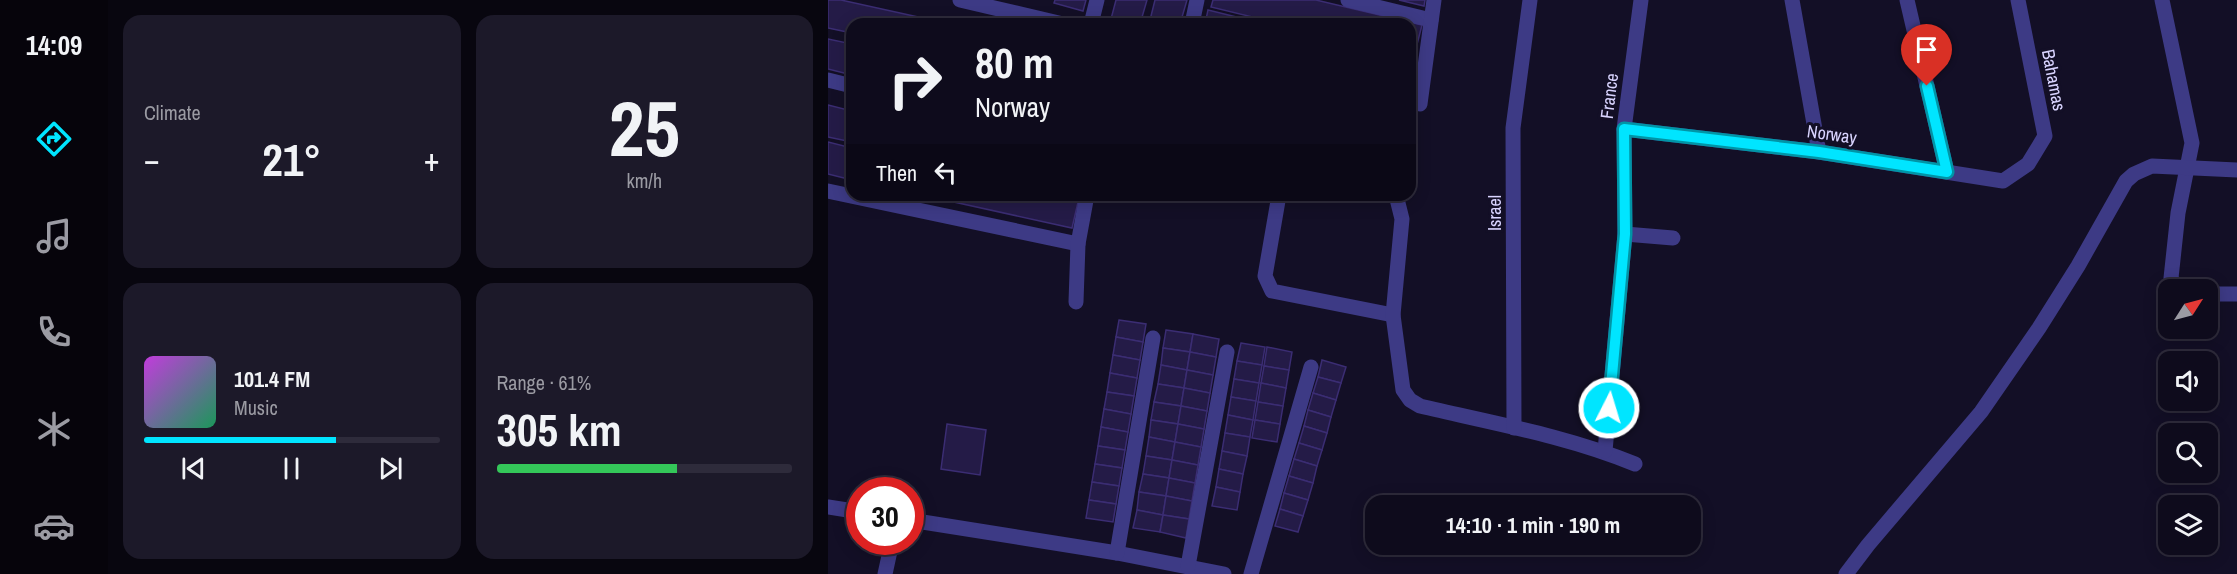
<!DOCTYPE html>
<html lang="en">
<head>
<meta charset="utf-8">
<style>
	body { margin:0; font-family:"Archivo Narrow",sans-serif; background:#1c1929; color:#f1f3f6; height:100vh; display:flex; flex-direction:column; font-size:22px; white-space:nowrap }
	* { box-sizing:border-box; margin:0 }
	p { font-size:20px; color:#9b9ba3 }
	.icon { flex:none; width:33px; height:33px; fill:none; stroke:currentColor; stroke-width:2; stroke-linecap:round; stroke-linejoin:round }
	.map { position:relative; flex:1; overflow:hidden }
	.side { display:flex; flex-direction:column; gap:15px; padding:15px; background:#08060f; width:720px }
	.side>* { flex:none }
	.top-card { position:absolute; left:18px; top:18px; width:570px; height:183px; border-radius:18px; box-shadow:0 3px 15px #0003,0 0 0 2px #2e2b3b; background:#0e0b1c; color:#f1f3f6; overflow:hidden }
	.needle { width:39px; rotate:54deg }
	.fabs { position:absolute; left:1330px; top:279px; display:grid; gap:12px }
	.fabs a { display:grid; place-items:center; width:60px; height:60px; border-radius:12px; background:#0e0b1c; box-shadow:0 3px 15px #0003,0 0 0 2px #2e2b3b; font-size:30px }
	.speed { position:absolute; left:18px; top:477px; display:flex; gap:12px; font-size:30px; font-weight:700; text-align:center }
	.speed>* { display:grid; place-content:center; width:78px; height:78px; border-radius:50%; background:#0e0b1c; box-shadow:0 3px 15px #0003,0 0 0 2px #2e2b3b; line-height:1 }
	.speed .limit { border:9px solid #d22; background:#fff; color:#111 }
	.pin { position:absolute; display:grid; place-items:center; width:51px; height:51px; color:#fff; margin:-62px -26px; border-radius:50% 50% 50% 0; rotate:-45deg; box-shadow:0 0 6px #0007 }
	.pin .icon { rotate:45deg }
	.me { position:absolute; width:66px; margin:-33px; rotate:5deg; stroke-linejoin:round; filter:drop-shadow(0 0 4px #0008) }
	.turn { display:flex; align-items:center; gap:21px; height:126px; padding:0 30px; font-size:27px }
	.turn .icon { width:78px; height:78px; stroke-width:2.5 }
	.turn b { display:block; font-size:42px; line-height:51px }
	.then { display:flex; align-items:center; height:57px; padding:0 30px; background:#0003; gap:12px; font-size:22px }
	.big { font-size:45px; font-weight:700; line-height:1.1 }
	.side .card { flex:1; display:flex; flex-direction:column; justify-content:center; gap:9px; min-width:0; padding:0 21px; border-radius:18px; background:#1c1929 }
	.side .dial { align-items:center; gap:0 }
	.dial b { font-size:78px; line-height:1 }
	.song { display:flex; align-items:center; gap:18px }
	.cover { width:72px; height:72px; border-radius:9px; background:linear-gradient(135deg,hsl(290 70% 55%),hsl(150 70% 35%)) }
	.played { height:6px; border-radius:3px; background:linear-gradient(90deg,#00e5ff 65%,#2e2b3b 65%) }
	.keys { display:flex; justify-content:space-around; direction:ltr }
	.heat { display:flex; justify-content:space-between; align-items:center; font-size:33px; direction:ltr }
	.charge { height:9px; border-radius:4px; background:linear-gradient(90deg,#34c759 61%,#2e2b3b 0) }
	.side .tiles { flex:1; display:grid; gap:15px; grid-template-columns:repeat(2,1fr) }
	.trip { position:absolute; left:537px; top:495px; width:336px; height:60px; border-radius:18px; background:#0e0b1c; box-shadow:0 3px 15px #0003,0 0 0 2px #2e2b3b; font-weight:700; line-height:60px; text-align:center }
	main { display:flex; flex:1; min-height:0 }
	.menu { display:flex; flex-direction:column; width:108px; justify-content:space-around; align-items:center; background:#06040b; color:#9b9ba3 }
	.menu .icon { width:42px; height:42px }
	.menu .active { color:#00e5ff }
	.menu b { font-size:27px; color:#f1f3f6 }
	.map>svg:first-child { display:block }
</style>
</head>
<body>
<main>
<nav class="menu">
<b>14:09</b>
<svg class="icon active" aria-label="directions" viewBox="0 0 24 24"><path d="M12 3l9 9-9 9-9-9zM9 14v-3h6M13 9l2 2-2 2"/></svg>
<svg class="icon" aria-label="music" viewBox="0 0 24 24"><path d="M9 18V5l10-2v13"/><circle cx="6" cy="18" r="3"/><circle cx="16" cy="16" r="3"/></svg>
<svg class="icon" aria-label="phone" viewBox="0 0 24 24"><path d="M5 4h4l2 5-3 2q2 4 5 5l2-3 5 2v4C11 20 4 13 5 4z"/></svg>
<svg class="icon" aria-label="climate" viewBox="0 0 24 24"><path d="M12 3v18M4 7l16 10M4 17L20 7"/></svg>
<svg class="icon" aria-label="car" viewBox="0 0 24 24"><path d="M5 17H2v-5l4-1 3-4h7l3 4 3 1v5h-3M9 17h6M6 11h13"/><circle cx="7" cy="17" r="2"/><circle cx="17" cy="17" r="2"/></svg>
</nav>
<section class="side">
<div class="tiles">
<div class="card"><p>Climate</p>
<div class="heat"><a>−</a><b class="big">21°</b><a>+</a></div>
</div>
<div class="card dial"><b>25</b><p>km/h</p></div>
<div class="card">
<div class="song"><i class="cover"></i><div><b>101.4 FM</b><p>Music</p></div></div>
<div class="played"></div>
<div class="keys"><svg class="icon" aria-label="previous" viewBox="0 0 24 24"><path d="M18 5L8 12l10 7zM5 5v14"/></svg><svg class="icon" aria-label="pause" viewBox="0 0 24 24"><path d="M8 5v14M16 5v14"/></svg><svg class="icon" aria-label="next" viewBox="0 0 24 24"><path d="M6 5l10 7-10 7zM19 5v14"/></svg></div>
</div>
<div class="card"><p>Range · 61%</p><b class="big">305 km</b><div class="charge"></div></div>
</div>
</section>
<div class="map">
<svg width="1409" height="574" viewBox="0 0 1409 574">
	<rect width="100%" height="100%" fill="#130f26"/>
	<g fill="#241b47" stroke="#3b2d73" stroke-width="1.5">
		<polygon points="0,0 13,0 122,24 24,24 24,33 0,28"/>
		<polygon points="227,0 258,0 255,11 226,3"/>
		<polygon points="288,0 319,0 312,24 299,24 283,19"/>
		<polygon points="327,0 359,0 352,24 321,24"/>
		<polygon points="385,0 488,0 594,25 586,56 582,55 582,24 453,24 383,7"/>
		<polygon points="571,0 597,0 596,6"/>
		<polygon points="380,10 437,24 377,24"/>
		<polygon points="0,39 24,44 24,75 0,69"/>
		<polygon points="582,59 588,60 582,84"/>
		<polygon points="0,105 24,111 24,142 0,137"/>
		<polygon points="0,142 24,148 24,180 0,174"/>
		<polygon points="94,195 238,195 251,198 244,228"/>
		<polygon points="291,320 318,324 315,342 288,337"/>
		<polygon points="338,330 365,334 362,352 335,348"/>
		<polygon points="365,334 391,339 388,357 362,352"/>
		<polygon points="288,337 315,342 312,360 285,355"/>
		<polygon points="413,343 437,347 434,365 409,361"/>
		<polygon points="439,347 464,352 461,370 436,366"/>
		<polygon points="335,348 362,352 359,370 333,365"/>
		<polygon points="362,352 388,357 385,375 359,370"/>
		<polygon points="285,355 312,360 309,378 282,373"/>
		<polygon points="494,360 518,367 513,383 490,377"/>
		<polygon points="409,361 434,365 431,383 406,379"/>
		<polygon points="333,365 359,370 356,388 330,384"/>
		<polygon points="436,366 461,370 458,388 433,383"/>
		<polygon points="359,370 385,375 382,393 356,388"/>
		<polygon points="282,373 309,378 306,396 279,392"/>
		<polygon points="490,377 513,383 508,400 485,393"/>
		<polygon points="406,379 431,383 428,401 403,397"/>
		<polygon points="433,383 458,388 455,406 430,402"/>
		<polygon points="330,384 356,388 353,406 326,402"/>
		<polygon points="356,388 382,393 379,411 353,406"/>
		<polygon points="279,392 306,396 303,414 276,409"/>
		<polygon points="485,393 508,400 503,417 480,410"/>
		<polygon points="403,397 428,401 425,420 400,415"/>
		<polygon points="326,402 353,406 350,424 323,420"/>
		<polygon points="430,402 455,406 452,424 427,420"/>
		<polygon points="353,406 379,411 376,429 350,424"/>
		<polygon points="276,409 303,414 300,432 273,427"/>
		<polygon points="480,410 503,417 499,433 476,426"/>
		<polygon points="400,415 425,420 422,437 397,433"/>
		<polygon points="323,420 350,424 347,442 321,437"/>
		<polygon points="427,420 452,424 449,442 424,438"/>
		<polygon points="119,424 158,430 152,475 113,469"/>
		<polygon points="350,424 376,429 373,447 347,442"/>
		<polygon points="476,426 499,433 494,450 471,443"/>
		<polygon points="273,427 300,432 297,450 270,446"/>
		<polygon points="397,433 422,437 419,456 394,451"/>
		<polygon points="321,437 347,442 344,460 318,456"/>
		<polygon points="347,442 373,447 370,465 344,460"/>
		<polygon points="471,443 494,450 489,466 466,459"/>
		<polygon points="270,446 297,450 294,468 267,464"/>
		<polygon points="394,451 419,456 415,474 391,469"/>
		<polygon points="318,456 344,460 341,478 315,474"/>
		<polygon points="466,459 489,466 485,483 461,476"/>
		<polygon points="344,460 370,465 367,483 341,478"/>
		<polygon points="267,464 294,468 291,486 264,482"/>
		<polygon points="391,469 415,474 412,492 388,487"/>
		<polygon points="315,474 341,478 338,496 311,492"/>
		<polygon points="461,476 485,483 480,500 456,493"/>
		<polygon points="341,478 367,483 364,501 338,496"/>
		<polygon points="264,482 291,486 288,504 261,500"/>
		<polygon points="388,487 412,492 409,510 384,506"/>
		<polygon points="311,492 338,496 335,515 309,510"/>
		<polygon points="456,493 480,500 475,516 452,509"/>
		<polygon points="338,496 364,501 361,519 335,515"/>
		<polygon points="261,500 288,504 285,522 258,518"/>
		<polygon points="452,509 475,516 470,532 447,526"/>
		<polygon points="309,510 335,515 332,532 305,528"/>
		<polygon points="335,515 361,519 358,538 332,532"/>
	</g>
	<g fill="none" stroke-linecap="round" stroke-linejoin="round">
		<g stroke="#3d3a85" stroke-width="15">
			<polyline points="132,0 235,24"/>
			<polyline points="520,0 603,20"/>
			<polyline points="964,0 991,152"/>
			<polyline points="1079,0 1119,172"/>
			<polyline points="1334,0 1364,143 1350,213 1343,278 1349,288 1352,290"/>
			<polyline points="263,24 269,0"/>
			<polyline points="364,24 369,0"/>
			<polyline points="0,80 24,86"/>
			<polyline points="582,102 592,104 606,0"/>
			<polyline points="796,129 991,152 1175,181 1200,164 1217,136 1190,0"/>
			<polyline points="0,191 250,244"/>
			<polyline points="451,195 437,276 444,291 565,315"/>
			<path d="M568,195L574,219L565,315L575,390L582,400L592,406C664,423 739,436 807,464"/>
			<polyline points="797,234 845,238"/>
			<polyline points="1380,294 1409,294"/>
			<polyline points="248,302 250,244 259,195"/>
			<polyline points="686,428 685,128 702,0"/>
			<polyline points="777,451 797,234 796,129 813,0"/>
			<polyline points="0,507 32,512"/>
			<polyline points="82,520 289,553 396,574"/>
			<polyline points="289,553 325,338"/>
			<polyline points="360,566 399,352"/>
			<polyline points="57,574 64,542"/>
			<polyline points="423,574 483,367"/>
			<polyline points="1018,574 1040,545 1153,412 1211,328 1250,266 1298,181 1306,174 1324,166 1409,170"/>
		</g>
	</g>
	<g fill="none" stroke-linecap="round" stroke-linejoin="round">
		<defs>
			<polyline id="route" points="781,408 797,234 796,129 991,152 1119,172 1099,86"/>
		</defs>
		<use href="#route" stroke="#0095a6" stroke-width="15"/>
		<use href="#route" stroke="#00e5ff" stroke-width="10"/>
	</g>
	<g text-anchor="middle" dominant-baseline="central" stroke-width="6" stroke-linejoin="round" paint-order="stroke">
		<g font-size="18" fill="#d9d4ff" stroke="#130f26">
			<text transform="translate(1226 80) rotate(79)">Bahamas</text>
			<text transform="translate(781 96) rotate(-83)">France</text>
			<text transform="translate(1004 134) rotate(8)">Norway</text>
			<text transform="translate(666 213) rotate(-90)">Israel</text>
		</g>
	</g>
</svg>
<div class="fabs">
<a><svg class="needle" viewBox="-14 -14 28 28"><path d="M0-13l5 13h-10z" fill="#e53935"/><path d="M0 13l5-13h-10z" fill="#9b9ba3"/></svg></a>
<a><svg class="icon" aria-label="sound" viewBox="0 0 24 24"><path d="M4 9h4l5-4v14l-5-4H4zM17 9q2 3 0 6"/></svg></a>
<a><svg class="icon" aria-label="search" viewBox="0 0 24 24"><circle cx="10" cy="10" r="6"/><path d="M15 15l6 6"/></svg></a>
<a><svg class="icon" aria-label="layers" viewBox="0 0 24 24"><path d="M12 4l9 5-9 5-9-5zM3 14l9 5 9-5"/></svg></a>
</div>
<div class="speed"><div class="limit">30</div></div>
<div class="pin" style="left:1099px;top:86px;background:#d93025"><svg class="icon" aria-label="arrive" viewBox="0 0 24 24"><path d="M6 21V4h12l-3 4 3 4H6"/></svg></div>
<svg class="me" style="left:781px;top:408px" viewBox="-20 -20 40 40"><circle r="17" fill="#00e5ff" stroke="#fff" stroke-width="3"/><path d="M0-11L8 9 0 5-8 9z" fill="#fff"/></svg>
<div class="trip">14:10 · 1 min · 190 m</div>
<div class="top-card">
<div class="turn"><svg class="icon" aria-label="right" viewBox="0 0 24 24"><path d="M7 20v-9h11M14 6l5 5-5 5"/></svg><div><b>80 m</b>Norway</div></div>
<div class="then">Then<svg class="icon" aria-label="left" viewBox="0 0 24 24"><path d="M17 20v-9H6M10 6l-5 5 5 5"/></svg></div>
</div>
</div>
</main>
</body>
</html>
